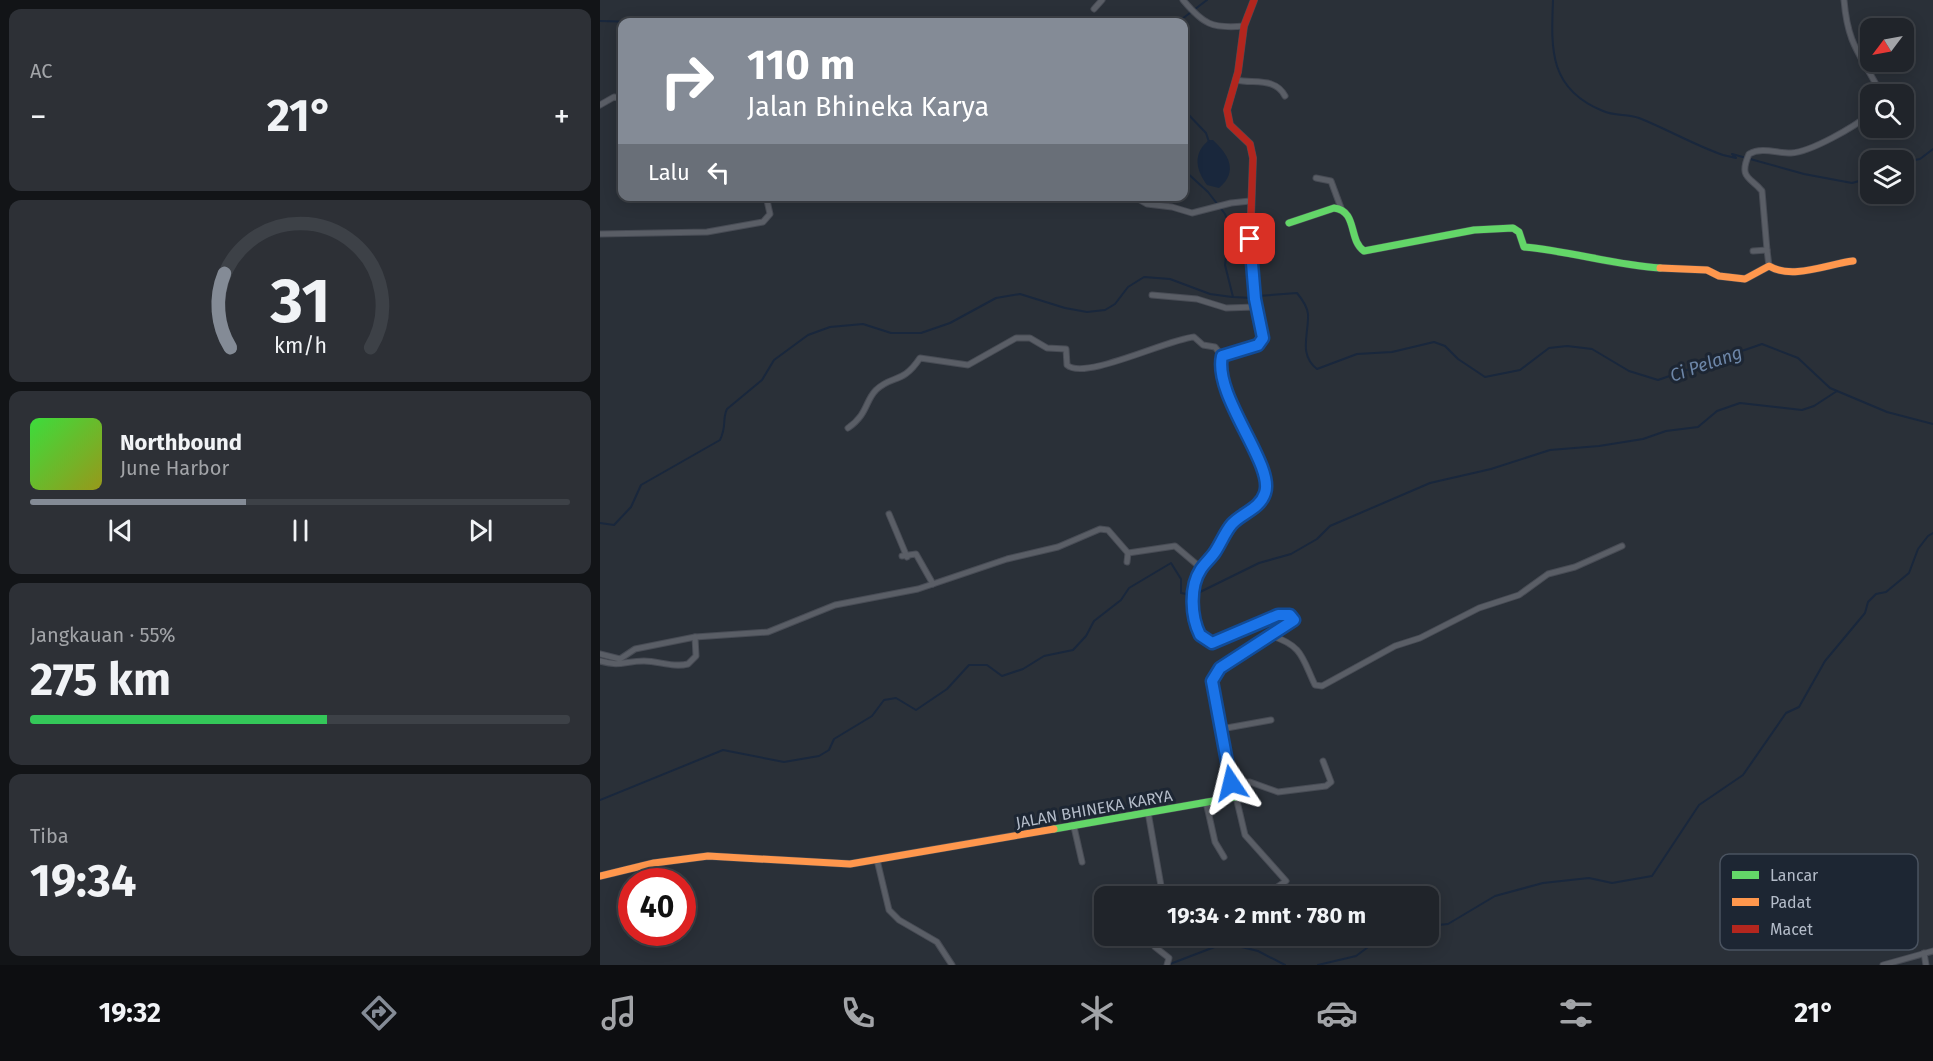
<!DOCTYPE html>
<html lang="id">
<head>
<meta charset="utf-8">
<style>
	body { margin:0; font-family:"Fira Sans",sans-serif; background:#2d3036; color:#f1f3f6; height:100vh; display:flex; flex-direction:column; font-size:22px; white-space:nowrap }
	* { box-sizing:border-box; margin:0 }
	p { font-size:20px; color:#a2a4a8 }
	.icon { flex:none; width:33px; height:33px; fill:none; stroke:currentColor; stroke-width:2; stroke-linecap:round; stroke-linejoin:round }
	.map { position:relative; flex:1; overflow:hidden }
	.side { display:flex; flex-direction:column; gap:9px; padding:9px; background:#121417; width:600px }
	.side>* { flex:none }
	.hud { position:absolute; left:18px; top:18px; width:570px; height:183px; border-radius:12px; box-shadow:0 3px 15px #0003,0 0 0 2px #3d4147; background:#848b96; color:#fff; overflow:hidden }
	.needle { width:39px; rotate:238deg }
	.buttons { position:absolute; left:1260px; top:18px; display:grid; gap:12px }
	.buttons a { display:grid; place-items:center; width:54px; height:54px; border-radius:12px; background:#20242a; box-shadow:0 3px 15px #0003,0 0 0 2px #3d4147; font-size:30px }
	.speed { position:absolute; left:18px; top:868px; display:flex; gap:12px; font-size:30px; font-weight:700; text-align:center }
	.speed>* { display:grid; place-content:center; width:78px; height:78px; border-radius:50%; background:#20242a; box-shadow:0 3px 15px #0003,0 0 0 2px #3d4147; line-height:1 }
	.speed .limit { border:9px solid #d22; background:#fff; color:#111 }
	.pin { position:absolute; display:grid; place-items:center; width:51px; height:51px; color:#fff; margin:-26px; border-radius:12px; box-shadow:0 3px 9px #0006 }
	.me { position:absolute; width:66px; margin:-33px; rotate:350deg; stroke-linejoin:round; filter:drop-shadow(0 0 4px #0008) }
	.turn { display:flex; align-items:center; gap:21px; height:126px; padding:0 30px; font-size:27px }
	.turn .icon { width:78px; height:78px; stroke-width:2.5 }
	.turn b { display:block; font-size:42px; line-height:51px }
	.then { display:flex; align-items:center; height:57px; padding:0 30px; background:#0003; gap:12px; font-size:22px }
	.big { font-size:45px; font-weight:700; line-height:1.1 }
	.side .widget { flex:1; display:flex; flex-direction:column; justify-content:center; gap:9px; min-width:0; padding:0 21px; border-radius:12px; background:#2d3036 }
	.side .dial { align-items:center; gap:0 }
	.dial svg { height:156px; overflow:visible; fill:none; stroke:#3d4147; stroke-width:7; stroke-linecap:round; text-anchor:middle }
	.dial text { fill:#f1f3f6; stroke:none }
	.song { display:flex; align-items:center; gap:18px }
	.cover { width:72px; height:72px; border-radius:9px; background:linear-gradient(135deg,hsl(120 70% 55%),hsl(60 70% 35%)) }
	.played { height:6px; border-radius:3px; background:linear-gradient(90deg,#848b96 40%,#3d4147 40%) }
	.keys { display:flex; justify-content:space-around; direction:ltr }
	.heat { display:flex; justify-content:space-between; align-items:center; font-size:33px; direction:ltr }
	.charge { height:9px; border-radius:4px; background:linear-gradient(90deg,#34c759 55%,#3d4147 0) }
	.trip { position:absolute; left:494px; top:886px; width:345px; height:60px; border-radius:12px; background:#20242a; box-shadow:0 3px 15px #0003,0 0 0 2px #3d4147; font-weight:700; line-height:60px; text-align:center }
	.menu { display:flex; height:96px; justify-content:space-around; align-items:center; background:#0d0e11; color:#a2a4a8 }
	.menu .icon { width:42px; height:42px }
	.menu .active { color:#848b96 }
	.menu b { font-size:27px; color:#f1f3f6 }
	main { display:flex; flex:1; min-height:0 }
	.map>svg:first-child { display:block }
</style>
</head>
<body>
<main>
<section class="side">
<div class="widget"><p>AC</p>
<div class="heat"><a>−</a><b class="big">21°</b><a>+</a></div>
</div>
<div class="widget dial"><svg viewBox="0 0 100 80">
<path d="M14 69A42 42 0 1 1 86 69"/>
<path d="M14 69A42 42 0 0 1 11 31" stroke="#848b96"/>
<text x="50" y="56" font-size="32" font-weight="700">31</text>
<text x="50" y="72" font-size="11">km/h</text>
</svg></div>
<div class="widget">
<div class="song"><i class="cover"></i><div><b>Northbound</b><p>June Harbor</p></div></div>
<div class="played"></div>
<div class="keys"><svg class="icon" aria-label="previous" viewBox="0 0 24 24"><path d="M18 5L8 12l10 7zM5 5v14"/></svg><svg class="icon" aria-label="pause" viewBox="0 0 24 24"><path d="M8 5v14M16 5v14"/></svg><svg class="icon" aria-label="next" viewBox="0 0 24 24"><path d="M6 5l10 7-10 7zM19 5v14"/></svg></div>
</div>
<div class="widget"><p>Jangkauan · 55%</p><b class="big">275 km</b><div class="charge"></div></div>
<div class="widget"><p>Tiba</p><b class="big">19:34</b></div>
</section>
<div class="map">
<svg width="1333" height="965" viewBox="0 0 1333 965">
	<rect width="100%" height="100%" fill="#2a3038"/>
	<path fill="#19273c" d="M609,140H613C628,154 639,171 619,188L607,185C596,170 592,154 609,140Z"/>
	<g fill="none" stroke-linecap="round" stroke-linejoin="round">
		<g stroke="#19273c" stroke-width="2">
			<path d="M953,0C951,50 949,89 1003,111C1014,116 1027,114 1039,118C1067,129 1094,145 1123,155L1136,158L1132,154L1204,174L1252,183L1270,178"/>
			<polyline points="0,21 39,22"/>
			<polyline points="578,22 607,0"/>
			<polyline points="584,110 606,133 609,142"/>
			<polyline points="1304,162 1320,159 1333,149"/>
			<polyline points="584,170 608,192 625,214 630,227 625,265 633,297 652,298"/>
			<path d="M658,296L697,293C702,299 707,306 708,314C709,334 698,354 717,369L757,354L792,352L834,342L845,346L858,359L885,377L920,370L949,348L967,346L992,349L1029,371L1058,380L1162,344L1198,358L1230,388L1287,412L1333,424"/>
			<path d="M0,523L14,525L31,507L41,485L120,440C127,426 122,419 127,409L162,380L174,360L208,335L230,327L263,324L291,333H321L350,323L396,298L420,294L465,308L487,312L505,310L515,304L528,287L544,277L570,279L610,294L632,297"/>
			<polyline points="598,593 659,563 691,554 717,539 730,526 830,483 891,469 950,450 999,446 1043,439 1066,431 1098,427 1117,411 1140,403 1202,410 1214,406 1237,391"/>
			<polyline points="0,800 123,750 184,762 219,756 229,750 234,739 272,716 284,700 296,698 316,710 347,689 369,665 387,665 402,676 423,669 444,656 473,650 486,636 494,621 521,600 529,588 571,563 581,579 581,593 592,595"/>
			<polyline points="828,926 848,924 895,896 943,883 989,878 1012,883 1052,876 1099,805 1143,775 1186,713 1199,707 1225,661 1265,613 1268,602 1276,594 1286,592 1309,573 1318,549 1328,536 1333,533"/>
			<polyline points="570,964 625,943 658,951 685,965"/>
			<polyline points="718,965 756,956 783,936"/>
		</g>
		<defs>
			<g id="street">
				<path d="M583,0C603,24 612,29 644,26"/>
				<path d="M1244,0C1248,48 1262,55 1281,94"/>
				<polyline points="494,9 502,0"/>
				<path d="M636,80C654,84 675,77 685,96"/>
				<polyline points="0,105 14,97 22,99"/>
				<polyline points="716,178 731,181 741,208"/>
				<polyline points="533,196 547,204 572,207 592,213 631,203 650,201"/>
				<polyline points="0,234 107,232 163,222 170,214 166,196"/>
				<path d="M1167,250L1162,191C1151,177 1138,179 1149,154C1162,147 1176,153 1191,153C1211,152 1254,127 1270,114"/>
				<polyline points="1153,251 1167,250 1169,266"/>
				<polyline points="552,295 597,299 626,308 656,307"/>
				<path d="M248,428C268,414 265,401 276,390C293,374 302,385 320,358L368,365L416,338H430L447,348L466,349L467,365C484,381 568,339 594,337L603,345L615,347L622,356"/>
				<polyline points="289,514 307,557"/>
				<polyline points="528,553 575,546 601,568"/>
				<polyline points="302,556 316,554 333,584"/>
				<path d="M672,636C703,646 702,658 715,685L722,686L795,646L820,638L879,608L919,595L948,574L975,567L1022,546"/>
				<polyline points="0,654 20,659 35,649 95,637 168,632 235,605 318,589 407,559 458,547 500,529 508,530 528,553 527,562"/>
				<path d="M0,661C20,667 25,661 44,661C59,661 73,668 88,664L96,656L95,637"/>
				<polyline points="621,729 671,720"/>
				<polyline points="631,783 650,782 678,792 726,786 731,782 723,761"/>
				<polyline points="636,797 645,835 686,881 663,897"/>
				<polyline points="606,802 615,842 624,857"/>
				<polyline points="548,812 563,897"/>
				<polyline points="474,827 482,862"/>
				<polyline points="277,860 289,910 299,920 337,942 352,965"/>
				<polyline points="549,936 555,947 569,958 567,965"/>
				<polyline points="1324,953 1326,965"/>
				<polyline points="1283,965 1333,951"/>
			</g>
			<g id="fast">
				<path d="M689,223L734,208C758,211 748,240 764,251L874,230L913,228L919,232L924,247C970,251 1014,265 1060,268"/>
				<path d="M454,829L636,797L612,681L620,668L694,620L690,615H678L612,643L600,635C586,583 599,571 628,530"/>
			</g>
			<g id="slow">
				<path d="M1060,268L1107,270L1119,276L1145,279L1169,266C1192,280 1228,264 1253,261"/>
				<polyline points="628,530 653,508 666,489 664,475 629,399 620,362 625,353 658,345 663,338 655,299 650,243"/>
				<polyline points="0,876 54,863 108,856 250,864 454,829"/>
			</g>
			<polyline id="jam" points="650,243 653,158 650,144 630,125 627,110 638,72 644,26 654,0"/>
		</defs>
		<use href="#street" stroke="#484c55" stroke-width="7"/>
		<use href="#fast" stroke="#484c55" stroke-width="8"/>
		<use href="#slow" stroke="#484c55" stroke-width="8"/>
		<use href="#jam" stroke="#484c55" stroke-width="8"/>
		<use href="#street" stroke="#5a5e66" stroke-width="5"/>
		<use href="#fast" stroke="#63d668" stroke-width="7"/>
		<use href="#slow" stroke="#ff974d" stroke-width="7"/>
		<use href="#jam" stroke="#b3261e" stroke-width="7"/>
	</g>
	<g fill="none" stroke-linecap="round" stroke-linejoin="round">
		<defs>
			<path id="route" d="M631,783L612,681L620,668L694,620L690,615H678L612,643L600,635C591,617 589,587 601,569C605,563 611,558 615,552C621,543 625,532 632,524C642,513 660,509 665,493C675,465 613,396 622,356L658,345L663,338L655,299L650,239"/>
		</defs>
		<use href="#route" stroke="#114b97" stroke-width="15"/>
		<use href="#route" stroke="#1a73e8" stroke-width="10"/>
	</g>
	<g text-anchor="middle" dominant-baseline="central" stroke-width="6" stroke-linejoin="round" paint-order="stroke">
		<g font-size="16" fill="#b4bcc9" stroke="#1d2633">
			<text transform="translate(494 809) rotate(-10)">JALAN BHINEKA KARYA</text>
		</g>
		<g font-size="18" font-style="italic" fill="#6d86a8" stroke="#1d2633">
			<text transform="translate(1106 364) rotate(-19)">Ci Pelang</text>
		</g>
	</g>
	<rect x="1120" y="854" width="198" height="96" rx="9" fill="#1d2633" stroke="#4a5360" stroke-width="1.5"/>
	<rect x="1132" y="871" width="27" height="8" fill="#63d668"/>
	<rect x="1132" y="898" width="27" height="8" fill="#ff974d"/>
	<rect x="1132" y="925" width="27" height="8" fill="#b3261e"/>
	<g font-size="16" fill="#b4bcc9">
		<text x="1170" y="881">Lancar</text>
		<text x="1170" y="908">Padat</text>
		<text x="1170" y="935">Macet</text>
	</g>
</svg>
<div class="buttons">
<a><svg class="needle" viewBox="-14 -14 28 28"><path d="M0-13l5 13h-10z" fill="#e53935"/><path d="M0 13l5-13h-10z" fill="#a2a4a8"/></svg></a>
<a><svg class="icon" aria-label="search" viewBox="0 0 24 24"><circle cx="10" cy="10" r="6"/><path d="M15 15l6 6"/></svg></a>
<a><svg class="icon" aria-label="layers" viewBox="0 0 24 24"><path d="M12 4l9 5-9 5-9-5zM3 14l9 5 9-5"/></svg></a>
</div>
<div class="speed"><div class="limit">40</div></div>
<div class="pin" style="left:650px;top:239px;background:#d93025"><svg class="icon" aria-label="arrive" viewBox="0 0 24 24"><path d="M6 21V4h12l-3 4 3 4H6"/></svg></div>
<svg class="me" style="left:631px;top:783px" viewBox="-20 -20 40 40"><path d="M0-17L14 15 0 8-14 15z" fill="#1a73e8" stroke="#fff" stroke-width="4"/></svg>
<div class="trip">19:34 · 2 mnt · 780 m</div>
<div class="hud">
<div class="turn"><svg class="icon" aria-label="right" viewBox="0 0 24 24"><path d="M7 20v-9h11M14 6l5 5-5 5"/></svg><div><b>110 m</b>Jalan Bhineka Karya</div></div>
<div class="then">Lalu<svg class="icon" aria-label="left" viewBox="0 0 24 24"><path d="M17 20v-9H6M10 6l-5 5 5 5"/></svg></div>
</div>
</div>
</main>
<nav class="menu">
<b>19:32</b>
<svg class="icon active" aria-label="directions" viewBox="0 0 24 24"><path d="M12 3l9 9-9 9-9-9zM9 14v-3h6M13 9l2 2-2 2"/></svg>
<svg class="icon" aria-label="music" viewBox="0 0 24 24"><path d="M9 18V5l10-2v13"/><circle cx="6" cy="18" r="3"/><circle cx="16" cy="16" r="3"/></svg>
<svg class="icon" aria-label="phone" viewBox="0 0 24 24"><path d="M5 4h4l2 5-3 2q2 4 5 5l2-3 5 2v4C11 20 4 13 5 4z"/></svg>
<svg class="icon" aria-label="climate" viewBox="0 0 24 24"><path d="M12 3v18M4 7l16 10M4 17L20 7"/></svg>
<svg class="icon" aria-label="car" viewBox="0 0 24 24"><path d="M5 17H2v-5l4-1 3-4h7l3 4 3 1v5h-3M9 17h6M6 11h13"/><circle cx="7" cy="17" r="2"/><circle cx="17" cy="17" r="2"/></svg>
<svg class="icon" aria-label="filters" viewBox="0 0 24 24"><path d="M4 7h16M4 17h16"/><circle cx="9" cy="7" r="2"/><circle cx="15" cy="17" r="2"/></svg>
<b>21°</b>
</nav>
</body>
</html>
